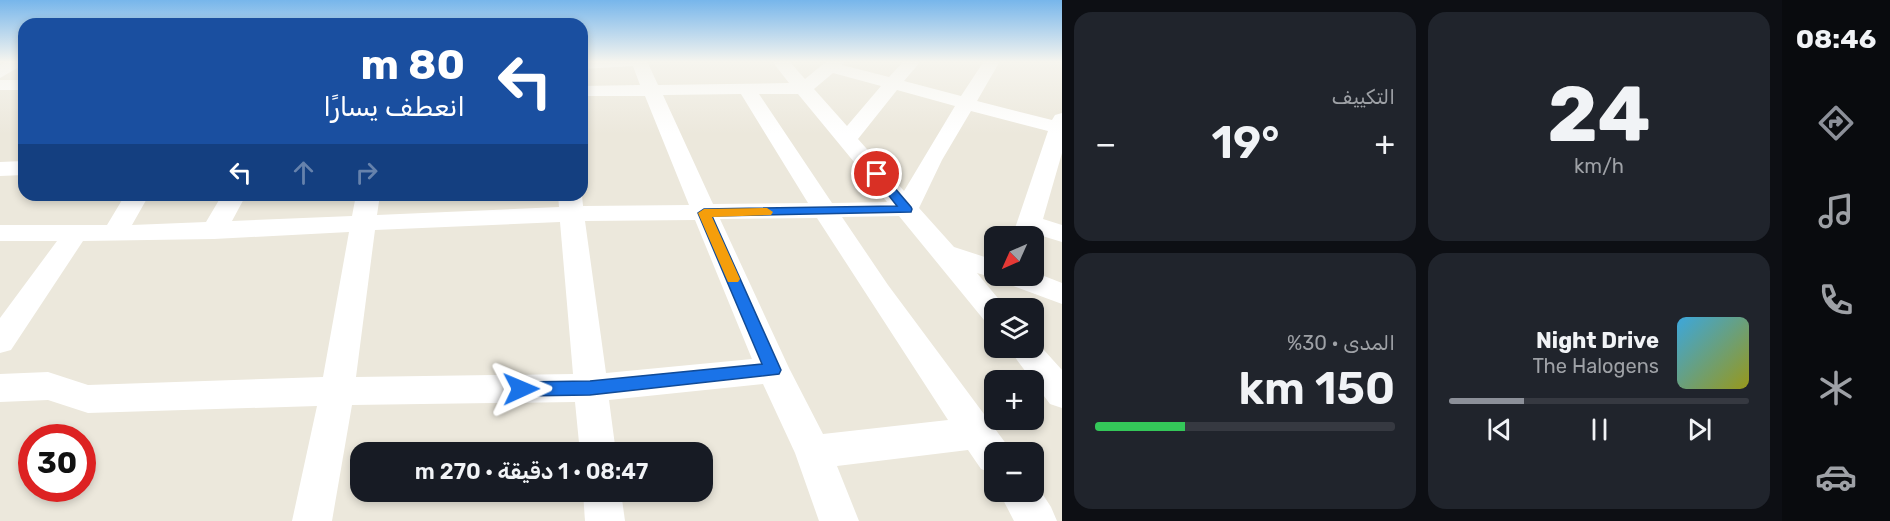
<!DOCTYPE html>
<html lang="ar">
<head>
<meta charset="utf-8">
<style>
	body { margin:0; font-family:Rubik,"Noto Naskh Arabic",sans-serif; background:#20242c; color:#f1f3f6; direction:rtl; height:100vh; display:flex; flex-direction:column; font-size:22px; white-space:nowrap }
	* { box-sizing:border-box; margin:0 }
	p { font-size:20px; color:#9ea1a6 }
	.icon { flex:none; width:33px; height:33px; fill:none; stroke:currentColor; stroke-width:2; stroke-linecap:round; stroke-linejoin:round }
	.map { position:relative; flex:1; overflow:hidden; direction:ltr }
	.panel { display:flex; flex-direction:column; gap:12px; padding:12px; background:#0d0f14; width:720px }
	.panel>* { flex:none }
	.guide { position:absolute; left:18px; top:18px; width:570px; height:183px; border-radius:18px; box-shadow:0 3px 9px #0003; direction:rtl; background:#1a4fa0; color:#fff; overflow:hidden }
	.needle { width:39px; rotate:225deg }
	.buttons { position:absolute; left:984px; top:226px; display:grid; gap:12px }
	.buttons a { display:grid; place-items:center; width:60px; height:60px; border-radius:12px; background:#171b24; box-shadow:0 3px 9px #0003; font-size:30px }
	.speed { position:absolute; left:18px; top:424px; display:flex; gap:12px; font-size:30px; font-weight:700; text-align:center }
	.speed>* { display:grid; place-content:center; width:78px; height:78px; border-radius:50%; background:#171b24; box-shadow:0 3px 9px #0003; line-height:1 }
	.speed .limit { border:9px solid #d22; background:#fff; color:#111 }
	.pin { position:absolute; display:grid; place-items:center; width:51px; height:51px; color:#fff; margin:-26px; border:3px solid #fff; border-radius:50%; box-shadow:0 2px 6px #0007 }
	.me { position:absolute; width:66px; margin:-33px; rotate:89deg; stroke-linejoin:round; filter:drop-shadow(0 0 4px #0008) }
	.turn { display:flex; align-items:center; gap:21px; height:126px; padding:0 24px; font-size:27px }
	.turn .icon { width:78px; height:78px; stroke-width:2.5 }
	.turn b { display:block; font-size:42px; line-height:51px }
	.lanes { display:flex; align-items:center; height:57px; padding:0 24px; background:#0003; justify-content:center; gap:30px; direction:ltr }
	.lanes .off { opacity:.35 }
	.big { font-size:45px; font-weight:600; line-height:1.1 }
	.panel .widget { flex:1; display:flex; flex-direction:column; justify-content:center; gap:9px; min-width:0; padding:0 21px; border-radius:18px; background:#20242c }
	.panel .dial { align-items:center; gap:0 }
	.dial b { font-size:78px; line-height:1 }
	.song { display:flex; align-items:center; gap:18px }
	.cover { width:72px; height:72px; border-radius:9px; background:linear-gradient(135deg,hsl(200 70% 55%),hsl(60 70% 35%)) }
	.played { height:6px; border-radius:3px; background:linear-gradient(90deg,#8c9099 25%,#363941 25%) }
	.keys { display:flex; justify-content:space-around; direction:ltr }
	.heat { display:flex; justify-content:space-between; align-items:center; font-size:33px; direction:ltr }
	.charge { height:9px; border-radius:4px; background:linear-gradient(90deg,#34c759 30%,#363941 0) }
	.panel .tiles { flex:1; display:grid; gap:12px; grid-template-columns:repeat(2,1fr) }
	.trip { position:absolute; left:350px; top:442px; width:363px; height:60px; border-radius:18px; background:#171b24; box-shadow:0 3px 9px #0003; font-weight:600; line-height:60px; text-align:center; direction:rtl }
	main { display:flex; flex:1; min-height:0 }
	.dock { display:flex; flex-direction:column; width:108px; justify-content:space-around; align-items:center; background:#090b0e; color:#9ea1a6 }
	.dock .icon { width:42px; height:42px }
	.dock .selected { color:#8c9099 }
	.dock b { font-size:27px; color:#f1f3f6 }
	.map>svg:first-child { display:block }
</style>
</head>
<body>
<main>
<nav class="dock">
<b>08:46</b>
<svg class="icon selected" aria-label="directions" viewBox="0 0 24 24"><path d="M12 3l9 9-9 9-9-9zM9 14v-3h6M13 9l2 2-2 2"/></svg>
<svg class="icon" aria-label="music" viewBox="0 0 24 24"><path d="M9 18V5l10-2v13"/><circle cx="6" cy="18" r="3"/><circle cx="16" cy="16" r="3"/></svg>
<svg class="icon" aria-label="phone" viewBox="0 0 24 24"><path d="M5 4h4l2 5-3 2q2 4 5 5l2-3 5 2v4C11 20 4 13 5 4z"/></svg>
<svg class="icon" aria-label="climate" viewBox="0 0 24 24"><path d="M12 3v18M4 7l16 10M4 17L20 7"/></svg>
<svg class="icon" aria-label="car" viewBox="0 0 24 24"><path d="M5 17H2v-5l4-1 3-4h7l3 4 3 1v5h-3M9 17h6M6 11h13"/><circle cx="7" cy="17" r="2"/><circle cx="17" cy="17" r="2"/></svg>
</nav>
<section class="panel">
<div class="tiles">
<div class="widget dial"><b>24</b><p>km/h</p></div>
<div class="widget"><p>التكييف</p>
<div class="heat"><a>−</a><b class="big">19°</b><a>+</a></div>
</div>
<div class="widget">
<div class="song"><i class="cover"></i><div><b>Night Drive</b><p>The Halogens</p></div></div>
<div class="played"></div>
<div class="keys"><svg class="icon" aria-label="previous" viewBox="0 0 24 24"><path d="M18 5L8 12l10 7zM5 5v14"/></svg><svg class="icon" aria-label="pause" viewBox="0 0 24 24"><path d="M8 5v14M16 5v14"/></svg><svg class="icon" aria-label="next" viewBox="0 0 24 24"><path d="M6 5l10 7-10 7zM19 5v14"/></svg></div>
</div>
<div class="widget"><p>المدى · 30%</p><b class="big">150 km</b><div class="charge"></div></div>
</div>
</section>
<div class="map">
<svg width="1062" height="521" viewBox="0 0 1062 521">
	<rect width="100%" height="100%" fill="#ece8dc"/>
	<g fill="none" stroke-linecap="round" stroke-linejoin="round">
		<g fill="#fff" fill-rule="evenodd">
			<polygon points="7,61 24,61 24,64 0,78 0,65"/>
			<path d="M582,61H647L658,85L789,83L772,61H789L805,79L827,61H845L842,65L889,77L904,61H921L904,81L961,96L984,61H1000L977,101L1052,120L1055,115L1062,113V153L1043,219L1062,225V242L1039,235L1034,243V237H1012L1048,131L971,111L942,160L919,208L954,247L994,260V276H1034V272L1062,283V304L1005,283L1001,276L994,278L977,273L1007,309H994V323L984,320L899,216L842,217L888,285L1007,445L1011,453H994V474L981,469L968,450L837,466L859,521H819L795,453L763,384L609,400L616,453H580L575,402L352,405L332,521H292L317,406L88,413L48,400L0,402V374L48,372L88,385L323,377L349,232L214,239L83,241L11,350L0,353V318L57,241H0V225H107L125,195H149L132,225L206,222L222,195H246L232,221L352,216L356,195H380L377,215L559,207L558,195H582L583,206L689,205L645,96H582V86L640,85L633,66L582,69ZM833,73L881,86L847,126L814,89ZM897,90L955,106L904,191L858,139ZM741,94L808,203L713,204L663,95ZM759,94H798L887,202L832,203ZM817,218L948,420L823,434L789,368L720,219ZM695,220L752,359L606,373L585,221ZM560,222L573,374L356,377L375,230Z"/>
			<rect x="0" y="80" width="24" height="10"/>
			<polygon points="24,161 24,175 0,176 0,162"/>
			<polygon points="1034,339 1062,370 1062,408 1050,404 1008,348 1034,348"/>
			<polygon points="1034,481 1051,507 1057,521 1014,521 999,492 1034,492"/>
			<polygon points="583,492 621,492 625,521 585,521"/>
		</g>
	</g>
	<linearGradient id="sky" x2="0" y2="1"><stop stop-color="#77b6eb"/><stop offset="0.46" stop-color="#f6f5ef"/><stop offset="1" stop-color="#f6f5ef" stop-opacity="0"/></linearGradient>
	<rect width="1062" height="134" fill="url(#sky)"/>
	<polygon fill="#1a73e8" stroke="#114b97" stroke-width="1.5" points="877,171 881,172 911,207 912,209 911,212 712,216 781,370 779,374 590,395 521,396 515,394 512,389 515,384 521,382 590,381 762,364 698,213 704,209 897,206 872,174"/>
	<polygon fill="#f59e0b" points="767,208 773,212 771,215 712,217 740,279 738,282 728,282 698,213 704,209"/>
</svg>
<div class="buttons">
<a><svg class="needle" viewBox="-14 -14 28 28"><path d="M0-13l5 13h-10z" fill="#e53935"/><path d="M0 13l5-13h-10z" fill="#9ea1a6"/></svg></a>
<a><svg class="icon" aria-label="layers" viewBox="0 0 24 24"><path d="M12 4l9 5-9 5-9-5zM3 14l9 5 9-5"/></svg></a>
<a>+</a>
<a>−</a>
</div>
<div class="speed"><div class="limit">30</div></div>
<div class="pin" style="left:877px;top:174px;background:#d93025"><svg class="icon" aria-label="arrive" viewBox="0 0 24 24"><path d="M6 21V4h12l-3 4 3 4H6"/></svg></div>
<svg class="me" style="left:521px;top:389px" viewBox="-20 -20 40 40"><path d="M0-17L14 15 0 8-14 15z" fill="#1a73e8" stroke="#fff" stroke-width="4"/></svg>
<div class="trip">08:47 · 1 دقيقة · 270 m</div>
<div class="guide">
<div class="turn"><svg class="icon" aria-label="left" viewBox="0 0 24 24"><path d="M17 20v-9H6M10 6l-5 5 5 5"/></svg><div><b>80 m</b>انعطف يسارًا</div></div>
<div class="lanes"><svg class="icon" aria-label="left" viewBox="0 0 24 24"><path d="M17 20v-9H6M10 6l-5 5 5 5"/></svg><svg class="icon off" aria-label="ahead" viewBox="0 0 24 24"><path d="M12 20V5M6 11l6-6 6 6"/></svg><svg class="icon off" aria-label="right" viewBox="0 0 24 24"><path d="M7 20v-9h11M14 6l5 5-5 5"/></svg></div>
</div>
</div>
</main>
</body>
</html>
